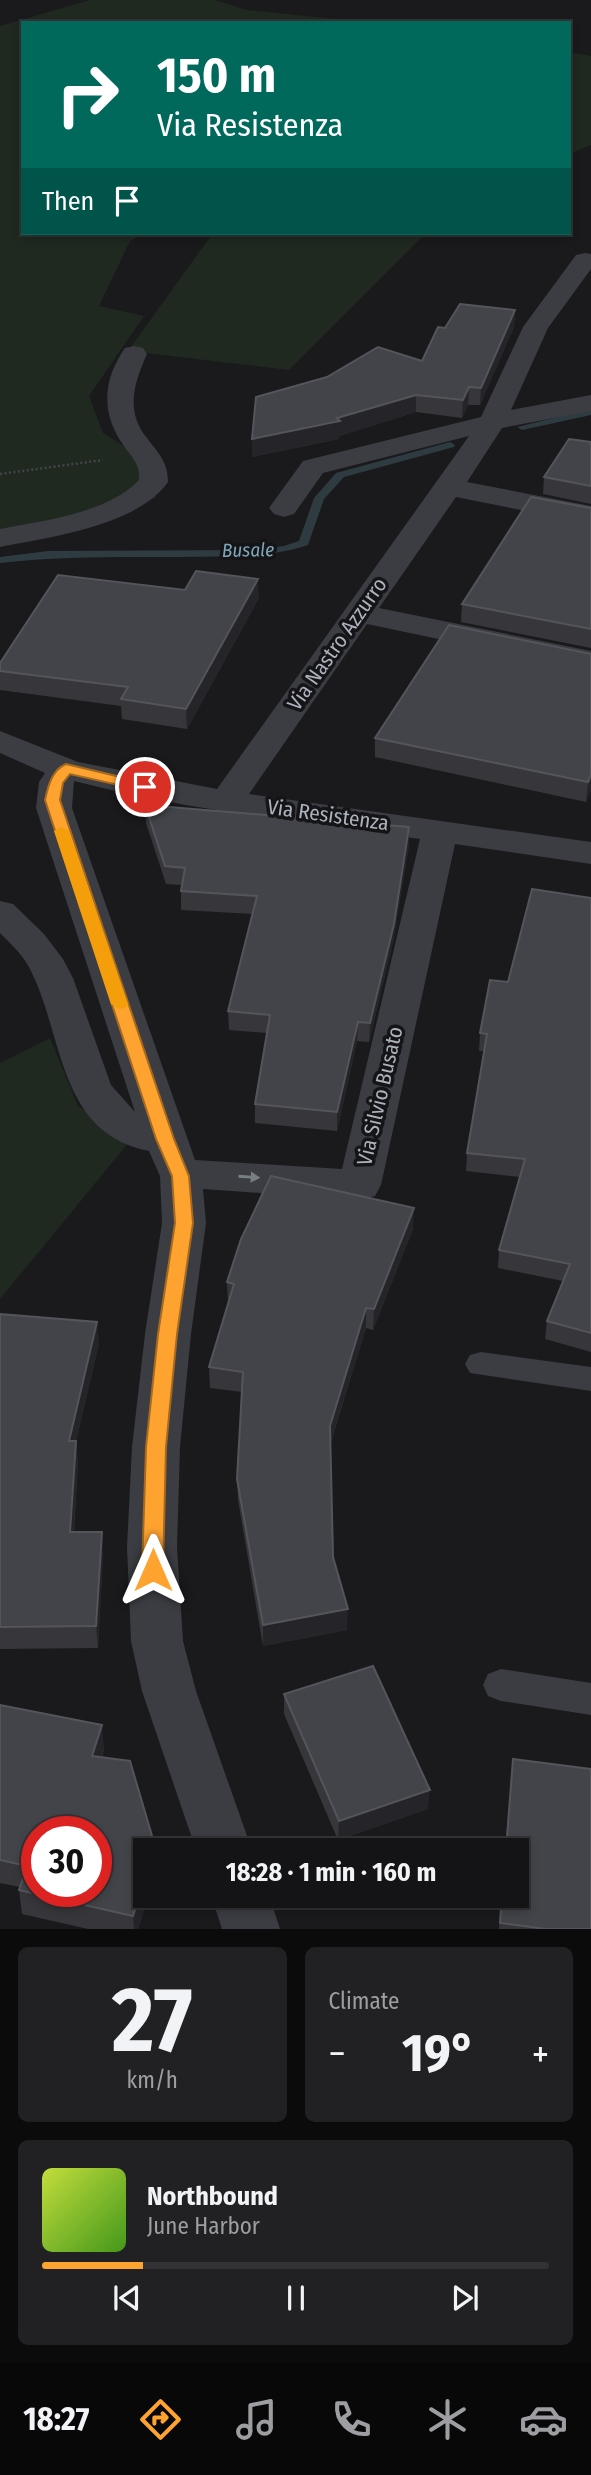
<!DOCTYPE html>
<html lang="en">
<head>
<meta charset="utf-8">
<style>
	body { margin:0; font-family:"Fira Sans Condensed",sans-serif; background:#212123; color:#f1f3f6; height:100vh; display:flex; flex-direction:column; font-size:26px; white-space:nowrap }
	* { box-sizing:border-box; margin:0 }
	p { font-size:23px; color:#9d9ea1 }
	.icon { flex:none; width:38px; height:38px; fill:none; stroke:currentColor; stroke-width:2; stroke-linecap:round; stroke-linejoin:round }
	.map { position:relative; height:1929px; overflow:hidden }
	.panel { display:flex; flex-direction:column; gap:18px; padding:18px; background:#0b0b0c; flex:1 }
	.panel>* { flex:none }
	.guide { position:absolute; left:21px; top:21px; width:550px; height:214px; border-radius:0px; box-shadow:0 4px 10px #0003,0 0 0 2px #333335; background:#00695c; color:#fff; overflow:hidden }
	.speed { position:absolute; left:21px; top:1816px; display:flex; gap:14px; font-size:35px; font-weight:700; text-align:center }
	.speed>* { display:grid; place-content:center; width:91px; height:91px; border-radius:50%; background:#141416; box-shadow:0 4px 10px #0003,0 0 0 2px #333335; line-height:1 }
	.speed .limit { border:10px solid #d22; background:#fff; color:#111 }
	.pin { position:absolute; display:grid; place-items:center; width:60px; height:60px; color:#fff; margin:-30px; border:4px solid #fff; border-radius:50%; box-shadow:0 2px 7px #0007 }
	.me { position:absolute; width:77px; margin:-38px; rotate:0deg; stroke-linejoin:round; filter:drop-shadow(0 0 5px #0008) }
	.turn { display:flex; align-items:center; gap:24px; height:147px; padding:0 21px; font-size:32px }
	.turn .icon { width:91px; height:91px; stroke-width:2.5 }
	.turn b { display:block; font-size:49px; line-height:60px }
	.then { display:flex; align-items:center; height:66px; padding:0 21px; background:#0003; gap:14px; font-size:26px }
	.big { font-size:52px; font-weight:700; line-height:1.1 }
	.panel .card { flex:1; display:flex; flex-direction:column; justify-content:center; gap:10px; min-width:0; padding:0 24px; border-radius:10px; background:#212123 }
	.panel .dial { align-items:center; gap:0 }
	.dial b { font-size:91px; line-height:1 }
	.song { display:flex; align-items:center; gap:21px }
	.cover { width:84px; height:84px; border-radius:10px; background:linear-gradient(135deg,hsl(70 70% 55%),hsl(100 70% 35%)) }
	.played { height:7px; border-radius:4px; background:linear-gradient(90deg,#ffa330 20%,#333335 20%) }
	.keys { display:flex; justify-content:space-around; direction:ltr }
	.heat { display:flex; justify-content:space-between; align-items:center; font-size:38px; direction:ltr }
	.panel .tiles { flex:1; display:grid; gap:18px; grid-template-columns:1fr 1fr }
	.card:last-child { grid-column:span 2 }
	.trip { position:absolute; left:133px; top:1838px; width:396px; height:70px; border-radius:0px; background:#141416; box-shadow:0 4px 10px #0003,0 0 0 2px #333335; font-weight:700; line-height:70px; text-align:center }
	.tab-bar { display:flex; height:112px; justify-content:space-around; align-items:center; background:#080809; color:#9d9ea1 }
	.tab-bar .icon { width:49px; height:49px }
	.tab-bar .on { color:#ffa330 }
	.tab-bar b { font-size:32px; color:#f1f3f6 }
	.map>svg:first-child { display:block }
</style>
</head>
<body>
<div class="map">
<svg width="591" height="1929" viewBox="0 0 591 1929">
	<rect width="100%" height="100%" fill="#1a1a1d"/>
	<g fill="#1f2920">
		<polygon points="90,0 215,0 246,10 377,23 23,23 23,233 148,233 130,241 99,306 144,316 89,396 103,433 167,472 155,498 0,544 0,26"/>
		<polygon points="569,52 591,56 591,145 569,154"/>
		<polygon points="191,233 426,233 289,370 128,351 210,237"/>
		<polygon points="50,1038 78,1106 134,1136 0,1299 0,1063"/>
	</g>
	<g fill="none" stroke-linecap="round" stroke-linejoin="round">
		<g fill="#2e3c42" fill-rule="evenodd">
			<polygon points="591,409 591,415 522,430 517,427"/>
			<path d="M450,442L455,445L454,447L344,477L324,499L308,545C266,559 223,556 179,557C119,557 60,556 0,563V557L48,551L253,550L284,546L299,541L314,498L336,473Z"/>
		</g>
		<polyline stroke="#414449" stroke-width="2.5" stroke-dasharray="2 2.5" stroke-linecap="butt" points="0,474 103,460"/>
		<g fill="#3b3d42" fill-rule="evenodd">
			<polygon points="481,1352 591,1367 591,1391 470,1373 465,1364 470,1355"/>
			<polygon points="501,1669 591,1683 591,1715 501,1701 488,1696 483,1685 488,1674"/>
		</g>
		<g fill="#3b3d42" fill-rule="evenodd">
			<path d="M585,253L591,254V269L548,328L511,410L591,395V411L502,428L467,482L591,506V524L456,497L379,608L591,651V671L367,624L249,794L591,842V864L455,844L381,1185L375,1196L360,1200L203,1189L206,1223L191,1334L180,1447L177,1547L183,1641L196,1691L252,1850H196L142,1691L131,1641L127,1547L132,1447L145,1334L162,1223L160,1176L149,1151C58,1133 64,1037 31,971C24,956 11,944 0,933V901L13,904L44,934L63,959L73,978L111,1085L135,1112L36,808L39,782L45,773L0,753V731L78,762L217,789L469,436L323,473L294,514L284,517L274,514L269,508L303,461L481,417L523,327L576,255ZM74,781C188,810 305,823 420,839L342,1169L195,1160L72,808Z"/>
			<path d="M134,346L143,348L147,354C134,383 125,411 147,438C159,454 168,462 168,482C137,526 50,537 0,547V529C45,520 106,514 139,480C140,464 133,459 124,446C101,414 102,381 125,348Z"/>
			<polygon points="211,1895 269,1895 280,1929 222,1929"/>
		</g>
	</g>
	<g fill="#36363b">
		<polygon points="515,310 514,327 480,405 468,405 462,418 416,412 339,436 339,439 252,457 422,361 445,328"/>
		<polygon points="591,442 591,504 543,494 544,477"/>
		<polygon points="591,508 591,648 461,622 462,604"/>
		<polygon points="259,598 187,729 122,719 121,706 0,690 0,663"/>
		<polygon points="591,654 591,790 586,802 375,757 375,738"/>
		<polygon points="145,805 409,845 393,942 369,1042 357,1041 337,1131 255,1123 255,1104 267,1033 229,1030 228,1011 253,914 181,910 181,891 182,885 166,884 146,823"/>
		<polygon points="591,898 591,1352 545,1339 547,1321 563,1281 498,1268 499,1250 520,1177 466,1171 467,1153 484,1051 479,1051 480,1033 508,982"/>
		<polygon points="413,1229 373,1330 366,1328 330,1445 333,1557 347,1630 263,1646 238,1500 237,1479 242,1392 210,1388 209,1367 228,1303 227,1282"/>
		<polygon points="0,1314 99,1344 76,1441 78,1463 74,1532 103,1554 98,1648 0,1649"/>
		<polygon points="284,1694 428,1809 338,1840 284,1714"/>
		<polygon points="0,1705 104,1749 102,1758 155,1846 155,1850 145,1850 149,1895 138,1929 88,1929 22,1914 19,1890 20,1887 0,1883"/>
		<polygon points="513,1759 591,1929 499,1929 501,1895 516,1895 516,1850 505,1850"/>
	</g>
	<g fill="#252529">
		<polygon points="515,310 514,327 480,405 481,388"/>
		<polygon points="469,387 468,405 462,418 463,400"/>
		<polygon points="416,395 416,412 339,436 339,439 252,457 252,439 337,418"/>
		<polygon points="258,579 259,598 187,729 186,709"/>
		<polygon points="591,775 591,790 586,802 588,782"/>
		<polygon points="409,827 409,845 393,942 369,1042 370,1023"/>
		<polygon points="358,1022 357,1041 337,1131 337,1112"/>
		<polygon points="414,1208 413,1229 373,1330 374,1309"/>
		<polygon points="366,1308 366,1328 329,1447 330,1426"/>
		<polygon points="97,1322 99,1344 71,1463 69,1441"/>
		<polygon points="76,1441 78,1463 72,1554 70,1532"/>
		<polygon points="102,1532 103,1554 98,1648 96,1626"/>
		<polygon points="348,1609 347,1630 263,1646 263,1625"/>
		<polygon points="102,1725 104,1749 94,1780 92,1756"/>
		<polygon points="430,1790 428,1809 338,1840 339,1821"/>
		<polygon points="145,1877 145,1895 149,1895 138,1929 134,1929 133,1916"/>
	</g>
	<g fill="#434449" stroke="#53555b" stroke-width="2" fill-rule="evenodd">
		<polygon points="460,304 515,310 481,388 469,387 463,400 416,395 337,418 340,421 252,439 256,397 327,377 378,347 422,361 438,327 445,328"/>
		<polygon points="569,439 591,442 591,486 544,477"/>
		<polygon points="531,497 591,508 591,629 462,604"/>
		<polygon points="196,571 258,579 186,709 121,699 128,687 0,671 0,663 58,575 185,590"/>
		<polygon points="449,625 591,654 591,775 588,782 375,738"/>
		<polygon points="145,805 409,827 394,924 370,1023 358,1022 337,1112 255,1104 270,1015 228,1011 257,896 181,891 185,868 165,866"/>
		<polygon points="532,889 591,898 591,1333 547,1321 570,1264 499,1250 525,1159 467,1153 487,1034 480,1033 490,980 508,982"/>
		<polygon points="271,1176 414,1208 374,1309 366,1308 330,1426 333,1557 348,1609 263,1625 237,1479 243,1372 209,1367 234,1284 227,1282 241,1239"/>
		<polygon points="0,1314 97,1322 69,1441 76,1441 70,1532 102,1532 96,1626 0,1627"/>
		<polygon points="373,1666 430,1790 339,1821 284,1694"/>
		<path d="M0,1705L102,1725L92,1756L130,1761L155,1846L154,1850H145V1877L133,1916L19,1890L27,1866L0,1860ZM37,1832H96V1892H37Z"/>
		<polygon points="513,1759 591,1769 591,1929 546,1929 500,1923 502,1895 516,1895 516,1850 506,1850"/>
	</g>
	<defs><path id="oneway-solid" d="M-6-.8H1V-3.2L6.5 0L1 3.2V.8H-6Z" transform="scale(1.75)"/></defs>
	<use fill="#797e86" href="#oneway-solid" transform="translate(249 1177) rotate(4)"/>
	<path fill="#ffa330" stroke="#a66a1f" stroke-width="2" d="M66,764L150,784L152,787L145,791L70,774L63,783L60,800L174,1139L189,1176L193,1223L177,1334L166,1447L163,1570L160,1577L153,1579L145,1577L142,1570L146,1447L158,1334L175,1223L172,1176L156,1139L45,800C48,786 52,770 66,764Z"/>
	<polygon fill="#f59e0b" points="61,827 69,831 128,1004 125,1008 119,1009 111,1004 54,831"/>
	<g text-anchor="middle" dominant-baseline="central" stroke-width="7" stroke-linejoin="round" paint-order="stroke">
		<g font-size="19" font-style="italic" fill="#80a6ba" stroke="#151518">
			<text transform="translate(248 550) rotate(-1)">Busale</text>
		</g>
		<g font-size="21" fill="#acb3bd" stroke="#151518">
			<text transform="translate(337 644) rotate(-55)">Via Nastro Azzurro</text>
			<text transform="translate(328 815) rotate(8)">Via Resistenza</text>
			<text transform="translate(380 1096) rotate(-77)">Via Silvio Busato</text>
		</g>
	</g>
</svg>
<div class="speed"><div class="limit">30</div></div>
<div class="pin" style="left:145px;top:787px;background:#d93025"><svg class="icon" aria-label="arrive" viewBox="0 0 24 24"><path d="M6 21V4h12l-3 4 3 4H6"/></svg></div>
<svg class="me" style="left:153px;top:1570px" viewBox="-20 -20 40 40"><path d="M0-17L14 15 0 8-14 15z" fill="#ffa330" stroke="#fff" stroke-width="4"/></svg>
<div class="trip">18:28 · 1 min · 160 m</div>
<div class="guide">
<div class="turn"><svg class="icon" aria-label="right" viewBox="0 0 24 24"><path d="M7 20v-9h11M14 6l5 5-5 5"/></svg><div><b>150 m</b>Via Resistenza</div></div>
<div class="then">Then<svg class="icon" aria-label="arrive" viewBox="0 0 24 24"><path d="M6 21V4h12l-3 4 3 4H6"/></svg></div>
</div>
</div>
<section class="panel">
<div class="tiles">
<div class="card dial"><b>27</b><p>km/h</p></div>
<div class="card"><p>Climate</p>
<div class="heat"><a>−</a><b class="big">19°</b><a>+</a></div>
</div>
<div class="card">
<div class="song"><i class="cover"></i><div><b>Northbound</b><p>June Harbor</p></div></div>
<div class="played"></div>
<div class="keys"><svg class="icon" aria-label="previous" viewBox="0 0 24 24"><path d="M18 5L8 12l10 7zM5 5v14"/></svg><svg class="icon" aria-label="pause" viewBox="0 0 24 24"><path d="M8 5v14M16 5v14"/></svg><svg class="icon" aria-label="next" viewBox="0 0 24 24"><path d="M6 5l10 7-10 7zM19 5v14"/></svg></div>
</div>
</div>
</section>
<nav class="tab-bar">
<b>18:27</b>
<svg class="icon on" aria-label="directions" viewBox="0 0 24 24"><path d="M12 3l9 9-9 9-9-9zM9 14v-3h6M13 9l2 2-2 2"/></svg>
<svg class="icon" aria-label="music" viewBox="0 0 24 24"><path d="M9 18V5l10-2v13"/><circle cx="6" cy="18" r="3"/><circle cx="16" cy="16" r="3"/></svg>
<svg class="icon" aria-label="phone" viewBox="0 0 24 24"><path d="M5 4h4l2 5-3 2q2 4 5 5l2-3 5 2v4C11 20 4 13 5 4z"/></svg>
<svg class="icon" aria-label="climate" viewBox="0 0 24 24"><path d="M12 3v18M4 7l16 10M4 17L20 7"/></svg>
<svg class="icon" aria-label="car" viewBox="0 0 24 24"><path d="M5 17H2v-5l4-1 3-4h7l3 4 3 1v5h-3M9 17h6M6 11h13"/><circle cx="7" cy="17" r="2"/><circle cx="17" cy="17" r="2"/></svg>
</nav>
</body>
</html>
